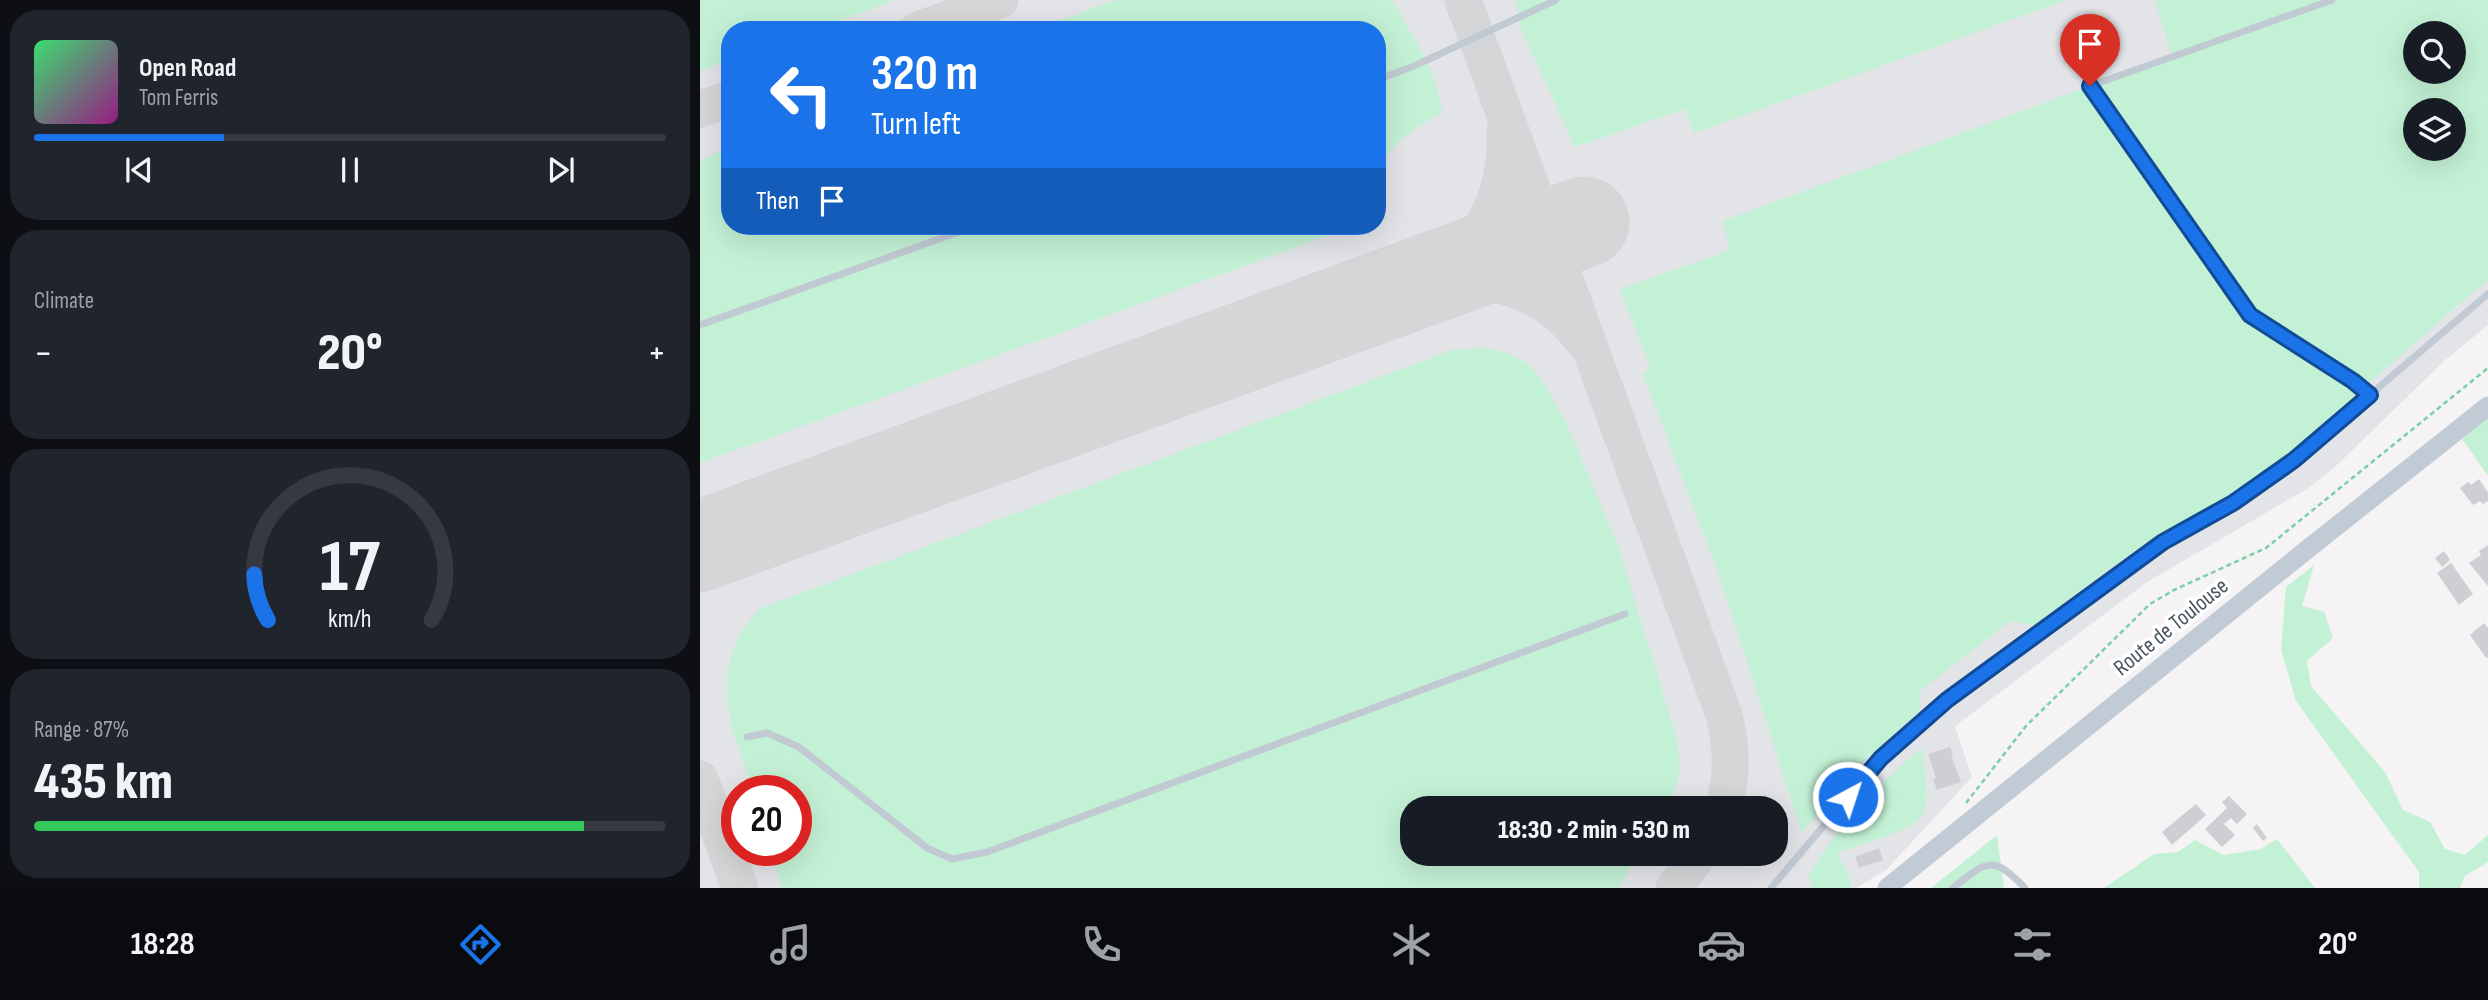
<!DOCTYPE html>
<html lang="en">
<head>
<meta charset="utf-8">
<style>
	body { margin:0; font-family:"Sofia Sans Condensed",sans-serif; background:#20242c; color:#f1f3f6; height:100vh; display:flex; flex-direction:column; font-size:26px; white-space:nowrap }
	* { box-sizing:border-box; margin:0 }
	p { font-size:23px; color:#9ea1a6 }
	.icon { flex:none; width:38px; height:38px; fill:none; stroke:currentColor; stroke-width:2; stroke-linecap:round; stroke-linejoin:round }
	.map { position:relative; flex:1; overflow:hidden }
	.details { display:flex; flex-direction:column; gap:10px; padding:10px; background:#0d0f14; width:700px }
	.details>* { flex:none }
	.banner { position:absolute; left:21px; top:21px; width:665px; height:214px; border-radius:28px; box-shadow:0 7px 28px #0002; background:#1a73e8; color:#fff; overflow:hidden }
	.tools { position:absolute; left:1703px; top:21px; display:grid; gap:14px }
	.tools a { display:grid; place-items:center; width:63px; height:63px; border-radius:50%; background:#171b24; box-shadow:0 7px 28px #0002; font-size:35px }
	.speed { position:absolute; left:21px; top:775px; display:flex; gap:14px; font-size:35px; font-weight:700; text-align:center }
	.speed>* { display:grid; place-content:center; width:91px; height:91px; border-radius:50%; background:#171b24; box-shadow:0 7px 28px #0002; line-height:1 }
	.speed .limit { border:10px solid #d22; background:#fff; color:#111 }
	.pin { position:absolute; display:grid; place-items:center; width:60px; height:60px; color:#fff; margin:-72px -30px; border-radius:50% 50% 50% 0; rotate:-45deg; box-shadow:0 0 7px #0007 }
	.pin .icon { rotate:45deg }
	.me { position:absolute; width:77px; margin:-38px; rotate:40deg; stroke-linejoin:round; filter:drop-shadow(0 0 5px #0008) }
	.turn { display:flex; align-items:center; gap:24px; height:147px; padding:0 35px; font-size:32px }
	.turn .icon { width:91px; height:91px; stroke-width:2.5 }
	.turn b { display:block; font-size:49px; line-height:60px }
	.then { display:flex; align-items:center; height:66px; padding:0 35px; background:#0003; gap:14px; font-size:26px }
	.big { font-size:52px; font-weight:800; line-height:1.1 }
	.details .widget { flex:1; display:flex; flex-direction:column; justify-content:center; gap:10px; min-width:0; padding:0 24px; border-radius:28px; background:#20242c }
	.details .dial { align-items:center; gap:0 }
	.dial svg { height:182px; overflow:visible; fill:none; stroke:#363941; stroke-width:7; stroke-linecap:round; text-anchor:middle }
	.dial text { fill:#f1f3f6; stroke:none }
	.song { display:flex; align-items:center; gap:21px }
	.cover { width:84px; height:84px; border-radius:10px; background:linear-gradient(135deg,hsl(140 70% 55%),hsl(310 70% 35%)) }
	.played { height:7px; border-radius:4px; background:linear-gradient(90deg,#1a73e8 30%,#363941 30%) }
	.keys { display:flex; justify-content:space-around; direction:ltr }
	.heat { display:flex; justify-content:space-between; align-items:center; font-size:38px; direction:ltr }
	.charge { height:10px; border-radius:5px; background:linear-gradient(90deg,#34c759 87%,#363941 0) }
	.trip { position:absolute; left:700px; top:796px; width:388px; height:70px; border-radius:28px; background:#171b24; box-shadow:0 7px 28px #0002; font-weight:800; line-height:70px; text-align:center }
	.tab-bar { display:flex; height:112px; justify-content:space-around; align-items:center; background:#090b0e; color:#9ea1a6 }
	.tab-bar .icon { width:49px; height:49px }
	.tab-bar .current { color:#1a73e8 }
	.tab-bar b { font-size:32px; color:#f1f3f6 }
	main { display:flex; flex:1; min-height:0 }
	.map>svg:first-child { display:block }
</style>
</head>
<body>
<main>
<section class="details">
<div class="widget">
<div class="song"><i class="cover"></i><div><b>Open Road</b><p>Tom Ferris</p></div></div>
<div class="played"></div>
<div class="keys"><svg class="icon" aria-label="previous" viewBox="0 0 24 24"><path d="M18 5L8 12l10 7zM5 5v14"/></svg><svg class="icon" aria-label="pause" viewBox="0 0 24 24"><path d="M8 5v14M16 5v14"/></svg><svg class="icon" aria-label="next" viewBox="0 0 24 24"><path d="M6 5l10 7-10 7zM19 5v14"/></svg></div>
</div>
<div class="widget"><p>Climate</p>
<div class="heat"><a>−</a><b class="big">20°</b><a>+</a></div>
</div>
<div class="widget dial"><svg viewBox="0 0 100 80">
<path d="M14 69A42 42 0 1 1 86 69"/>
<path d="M14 69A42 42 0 0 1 8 49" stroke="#1a73e8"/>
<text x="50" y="56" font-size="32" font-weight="700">17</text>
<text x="50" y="72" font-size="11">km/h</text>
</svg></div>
<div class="widget"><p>Range · 87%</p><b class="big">435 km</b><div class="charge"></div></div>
</section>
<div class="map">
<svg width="1788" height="888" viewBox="0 0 1788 888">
	<rect width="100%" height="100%" fill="#f5f3f3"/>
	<path fill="#e2e4e7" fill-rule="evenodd" d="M0,0H1788V325L1744,361L1635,467L1610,487L1447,582L1255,726L1272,777L1186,870L1156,888H0ZM30,30H677V226H30ZM1715,33H1754V72H1715ZM1715,110H1754V149H1715ZM37,791H96V850H37ZM712,808H1076V854H712Z"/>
	<g fill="#c3f1d5" fill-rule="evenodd">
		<polygon points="0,0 196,0 113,30 30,30 30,60 0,71"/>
		<path d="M415,0H692C712,36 738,71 742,113C713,128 692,143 677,172V30H334Z"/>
		<polygon points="816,0 1367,0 994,133 985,109 875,147 821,29"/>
		<path d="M1455,0H1788V281L1759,304L1676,377L1605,444L1560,477L1437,549L1334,625L1310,621L1221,690L1219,712L1150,774L1102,833L1019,575L943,373L951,369L920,289L1030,250L1023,221L1472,56ZM1715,33H1754V72H1715ZM1715,110H1754V149H1715Z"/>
		<polygon points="30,146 30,226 655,226 0,463 0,161"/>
		<path d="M786,348L808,353L827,363L843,381L868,427L918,546L977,739C981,771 981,779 967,808H712V854H939L918,888H83L69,851L96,850V791H54C35,739 12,689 40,635C45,626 53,617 59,609L752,350Z"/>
		<polygon points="1788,418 1788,476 1762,439"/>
		<polygon points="1614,565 1602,606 1624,612 1633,638 1607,661 1611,686 1685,772 1703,810 1730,822 1745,849 1765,855 1788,835 1788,862 1765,876 1760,888 1719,888 1719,872 1596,701 1581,649 1586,587"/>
		<path d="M1222,748C1224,765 1231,801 1223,815C1212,832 1157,845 1137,853L1149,875L1151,888H1112L1108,878C1129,834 1184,778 1222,748Z"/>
		<polygon points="1297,835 1304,888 1231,888"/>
		<polygon points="1577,839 1615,888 1404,888 1454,854 1478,852 1495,840 1524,855 1561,849"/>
	</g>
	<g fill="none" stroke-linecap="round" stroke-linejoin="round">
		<g stroke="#d5d6d8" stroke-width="37">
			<path d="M763,0L1024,715C1032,747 1033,776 1023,808"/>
			<polyline points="218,30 300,0"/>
			<polyline points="0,109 30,99"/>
			<path d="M722,282C781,246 808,199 805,129"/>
			<path d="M722,282C789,276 842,286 884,342"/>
			<polyline points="0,574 24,548 52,527"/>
			<polyline points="0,779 40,888"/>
			<polyline points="974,888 999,854"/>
		</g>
		<polyline stroke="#d5d6d8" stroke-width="91" points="0,546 884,222"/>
	</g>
	<g fill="#cdcfd5">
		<polygon points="1779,479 1788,493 1788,501 1783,504 1780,501 1773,505 1760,488 1768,482 1771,485"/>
		<polygon points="1788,545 1788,586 1769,563 1781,555 1779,551"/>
		<polygon points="1744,551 1750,560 1742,567 1735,558"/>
		<polygon points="1751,563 1773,594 1759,605 1737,573"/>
		<polygon points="1784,623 1788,628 1788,657 1786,658 1770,635"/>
		<polygon points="1250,747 1253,755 1251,756 1261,782 1237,790 1233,779 1236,778 1228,754"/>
		<polygon points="1529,796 1547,814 1537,824 1531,818 1524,824 1535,835 1522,847 1505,829 1527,808 1522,802"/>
		<polygon points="1496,804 1506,815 1472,845 1462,832"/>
		<polygon points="1557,824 1567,838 1563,841 1553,828"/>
		<polygon points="1179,848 1183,860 1159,868 1155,857"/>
	</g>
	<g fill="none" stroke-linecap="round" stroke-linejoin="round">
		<polyline stroke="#7ad0a6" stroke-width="2.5" stroke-dasharray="5 3.5" stroke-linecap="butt" points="1266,803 1326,726 1450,604 1474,590 1566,548 1788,368"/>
		<g stroke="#c1cad2" stroke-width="7">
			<polyline points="1632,0 1390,86 1550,315 1653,381 1670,395"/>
			<polyline points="677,80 714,66 856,0"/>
			<polyline points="0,325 275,226"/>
			<polyline points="47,737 67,733 99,747 227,848 252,859 287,852 925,614"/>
			<polyline points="1071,888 1181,758 1246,700 1463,542 1533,503 1594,460 1788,294"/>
			<path d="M1253,888C1287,861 1292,854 1325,888"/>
		</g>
		<polyline stroke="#c1cbd6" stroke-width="19" points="1187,888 1609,548 1788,406"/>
	</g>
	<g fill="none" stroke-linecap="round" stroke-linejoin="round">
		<defs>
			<polyline id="route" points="1148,797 1181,758 1247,700 1463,542 1533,503 1594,460 1670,395 1653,381 1550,315 1390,86"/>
		</defs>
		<use href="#route" stroke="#114b97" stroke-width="18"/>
		<use href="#route" stroke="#1a73e8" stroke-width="12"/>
	</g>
	<g text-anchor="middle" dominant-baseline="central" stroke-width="7" stroke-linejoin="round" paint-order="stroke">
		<g font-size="23" fill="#4a5661" stroke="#fff">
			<text transform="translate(1471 627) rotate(-39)">Route de Toulouse</text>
		</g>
	</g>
</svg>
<div class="tools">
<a><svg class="icon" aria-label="search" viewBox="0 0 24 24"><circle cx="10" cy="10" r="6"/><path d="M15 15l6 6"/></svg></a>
<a><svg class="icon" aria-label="layers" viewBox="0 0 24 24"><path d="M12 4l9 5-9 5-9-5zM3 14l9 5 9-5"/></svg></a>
</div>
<div class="speed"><div class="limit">20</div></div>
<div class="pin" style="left:1390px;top:86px;background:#d93025"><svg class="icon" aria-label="arrive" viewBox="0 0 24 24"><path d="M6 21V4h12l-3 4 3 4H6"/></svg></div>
<svg class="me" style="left:1148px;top:797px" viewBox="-20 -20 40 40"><circle r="17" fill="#1a73e8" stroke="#fff" stroke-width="3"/><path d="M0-11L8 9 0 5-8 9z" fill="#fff"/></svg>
<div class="trip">18:30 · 2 min · 530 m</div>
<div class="banner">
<div class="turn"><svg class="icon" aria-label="left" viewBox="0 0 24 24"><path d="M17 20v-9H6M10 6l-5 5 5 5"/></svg><div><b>320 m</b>Turn left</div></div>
<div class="then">Then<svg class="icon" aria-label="arrive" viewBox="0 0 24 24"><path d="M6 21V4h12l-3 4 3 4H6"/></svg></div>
</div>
</div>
</main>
<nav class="tab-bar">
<b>18:28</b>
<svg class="icon current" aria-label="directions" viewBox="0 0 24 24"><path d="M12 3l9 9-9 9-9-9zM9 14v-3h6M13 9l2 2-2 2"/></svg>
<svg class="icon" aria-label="music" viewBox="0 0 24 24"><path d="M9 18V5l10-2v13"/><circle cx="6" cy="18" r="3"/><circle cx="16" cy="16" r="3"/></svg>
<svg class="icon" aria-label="phone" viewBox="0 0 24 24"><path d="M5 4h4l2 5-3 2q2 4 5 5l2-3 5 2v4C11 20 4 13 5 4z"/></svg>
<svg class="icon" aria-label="climate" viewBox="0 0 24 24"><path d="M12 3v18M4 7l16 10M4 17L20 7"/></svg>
<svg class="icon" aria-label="car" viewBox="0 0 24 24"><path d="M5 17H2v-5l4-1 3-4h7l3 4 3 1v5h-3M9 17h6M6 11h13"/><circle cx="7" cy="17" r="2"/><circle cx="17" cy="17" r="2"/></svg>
<svg class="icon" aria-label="filters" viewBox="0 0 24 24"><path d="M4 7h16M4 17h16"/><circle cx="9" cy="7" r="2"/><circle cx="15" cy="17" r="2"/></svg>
<b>20°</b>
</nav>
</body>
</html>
